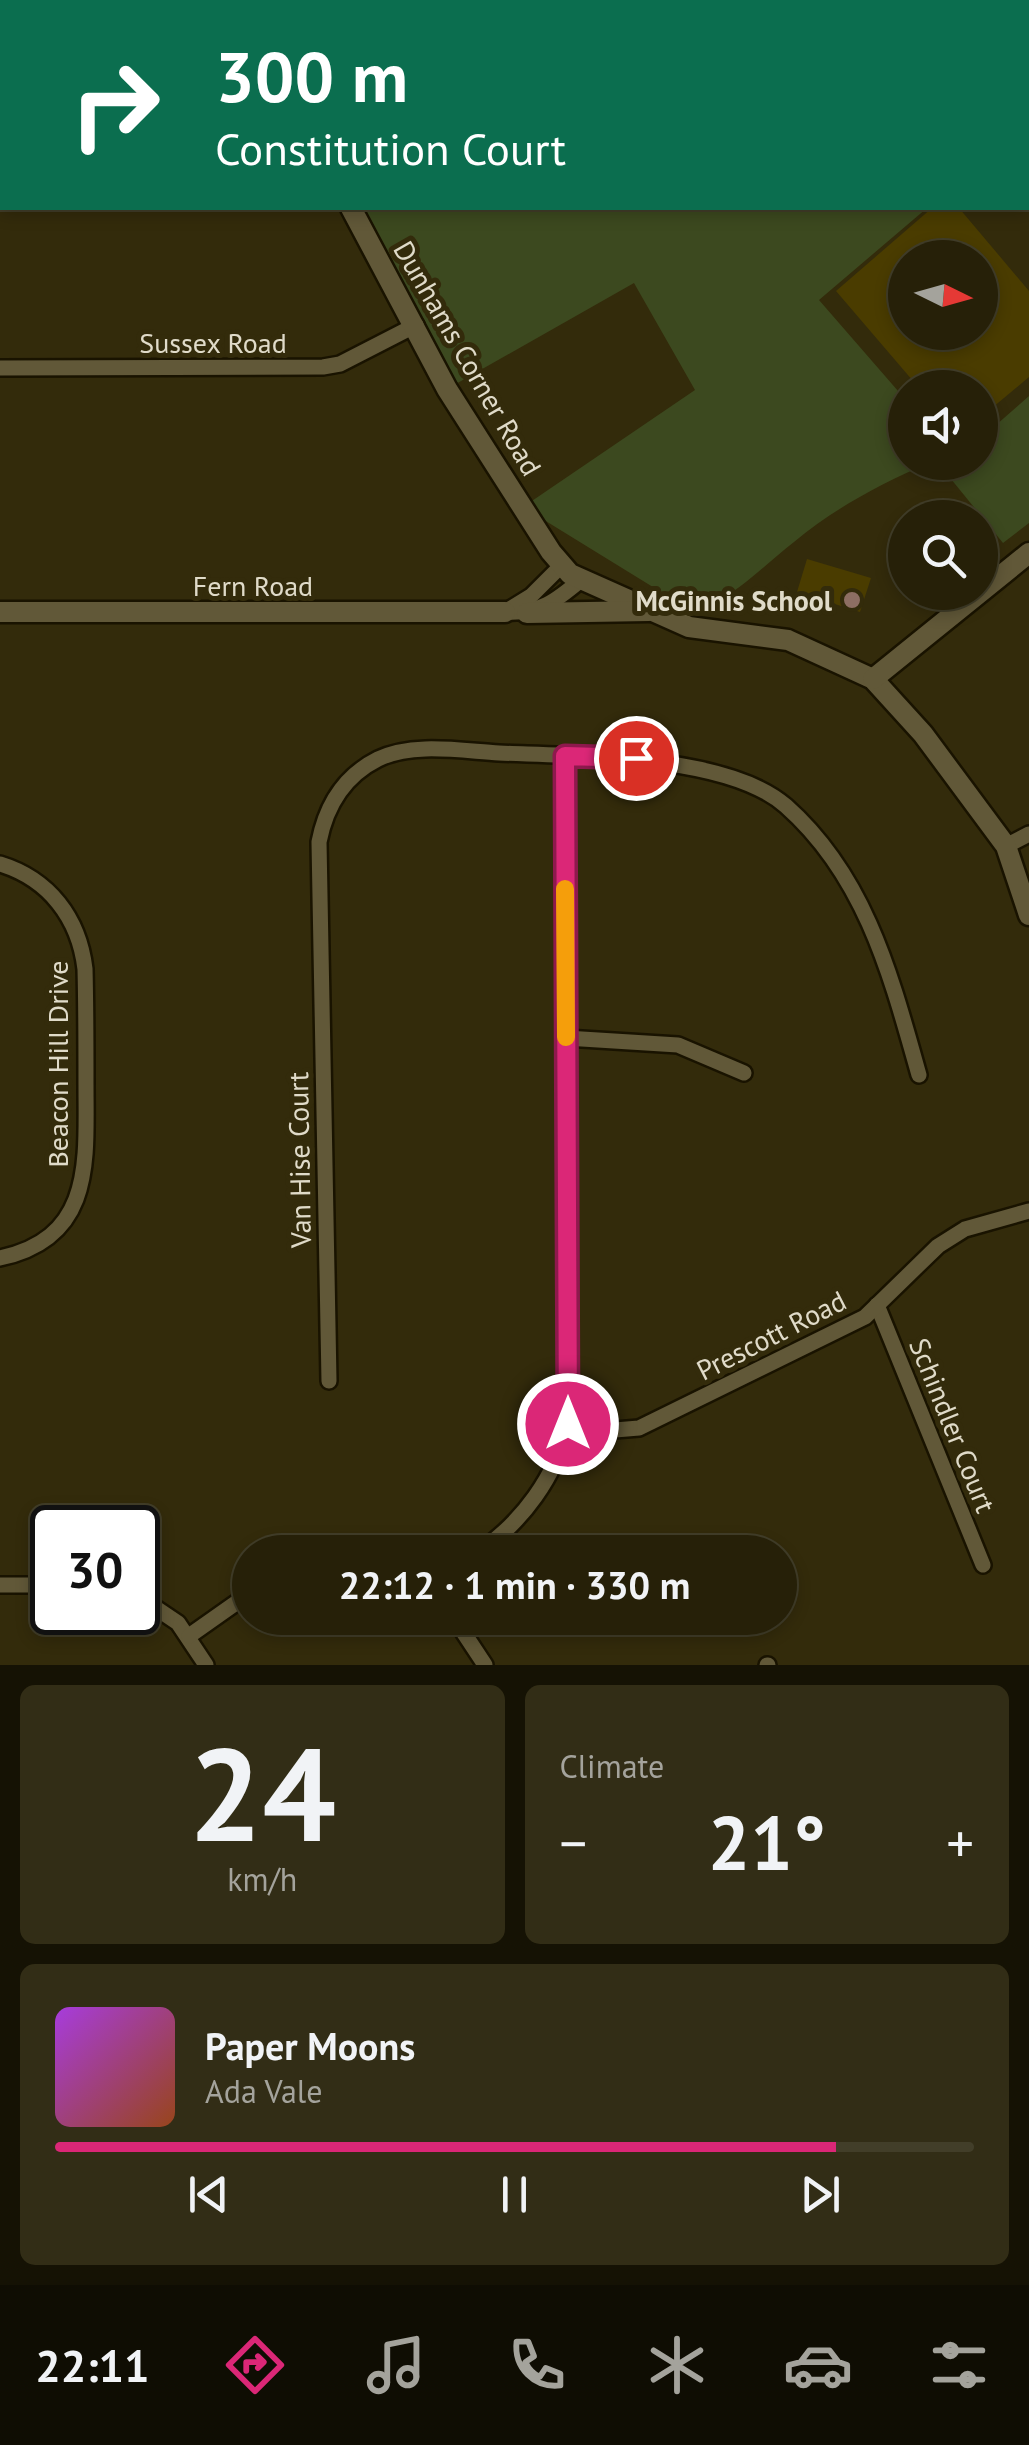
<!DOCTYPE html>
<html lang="en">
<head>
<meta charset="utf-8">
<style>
	body { margin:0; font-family:"PT Sans",sans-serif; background:#322d16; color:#f1f3f6; height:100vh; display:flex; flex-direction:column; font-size:38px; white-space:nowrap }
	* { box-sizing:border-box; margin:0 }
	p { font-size:32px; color:#a4a39c }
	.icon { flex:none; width:55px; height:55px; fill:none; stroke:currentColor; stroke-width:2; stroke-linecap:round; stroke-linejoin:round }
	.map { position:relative; height:1665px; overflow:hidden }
	.panel { display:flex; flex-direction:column; gap:20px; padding:20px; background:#151204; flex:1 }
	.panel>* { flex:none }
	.guide { position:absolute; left:0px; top:0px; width:1030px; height:210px; box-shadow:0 5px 15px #0003,0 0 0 2px #423e29; background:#0b6e4f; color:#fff; overflow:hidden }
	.needle { width:65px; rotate:95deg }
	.fabs { position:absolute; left:888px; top:240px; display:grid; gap:20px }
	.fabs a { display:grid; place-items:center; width:110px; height:110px; border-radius:50%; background:#262008; box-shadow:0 5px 15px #0003,0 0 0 2px #423e29; font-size:50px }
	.speed { position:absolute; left:30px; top:1505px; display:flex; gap:20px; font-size:50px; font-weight:700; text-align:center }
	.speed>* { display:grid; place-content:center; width:130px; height:130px; border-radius:50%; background:#262008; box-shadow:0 5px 15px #0003,0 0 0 2px #423e29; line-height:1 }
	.speed .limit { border:5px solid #111; border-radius:15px; background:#fff; color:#111 }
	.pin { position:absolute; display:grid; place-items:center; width:85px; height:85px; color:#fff; margin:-42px; border:5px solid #fff; border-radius:50%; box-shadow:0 2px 10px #0007 }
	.me { position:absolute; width:110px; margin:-55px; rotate:0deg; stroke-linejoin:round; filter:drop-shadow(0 0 8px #0008) }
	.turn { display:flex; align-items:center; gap:35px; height:210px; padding:0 50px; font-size:45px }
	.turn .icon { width:130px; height:130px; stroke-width:2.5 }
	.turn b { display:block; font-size:70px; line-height:85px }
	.big { font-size:75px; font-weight:700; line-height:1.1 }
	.panel .card { flex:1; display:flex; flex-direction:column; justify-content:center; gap:15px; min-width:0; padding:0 35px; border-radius:15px; background:#322d16 }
	.panel .dial { align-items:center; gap:0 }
	.dial b { font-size:130px; line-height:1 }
	.song { display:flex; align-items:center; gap:30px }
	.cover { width:120px; height:120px; border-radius:15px; background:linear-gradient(135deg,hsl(280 70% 55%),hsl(20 70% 35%)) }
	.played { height:10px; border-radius:5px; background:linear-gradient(90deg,#db2777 85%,#423e29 85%) }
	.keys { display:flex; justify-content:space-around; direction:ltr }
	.heat { display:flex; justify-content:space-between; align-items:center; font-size:55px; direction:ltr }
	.panel .tiles { flex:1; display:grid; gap:20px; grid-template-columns:1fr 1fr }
	.card:last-child { grid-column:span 2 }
	.trip { position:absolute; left:232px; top:1535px; width:565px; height:100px; border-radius:50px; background:#262008; box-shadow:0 5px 15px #0003,0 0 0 2px #423e29; font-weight:700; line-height:100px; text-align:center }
	.dock { display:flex; height:160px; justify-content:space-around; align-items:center; background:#0f0d03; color:#a4a39c }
	.dock .icon { width:70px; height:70px }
	.dock .selected { color:#db2777 }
	.dock b { font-size:45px; color:#f1f3f6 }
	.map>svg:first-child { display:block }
</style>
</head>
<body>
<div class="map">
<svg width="1029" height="1665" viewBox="0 0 1029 1665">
	<rect width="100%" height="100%" fill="#332b0b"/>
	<g fill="#3c491f">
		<polygon points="672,0 1029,0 1029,165 1028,2 666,2"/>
		<path d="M353,208H927L819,300L905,399V462L929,463C880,484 835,508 794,542C767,563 744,587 713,604L661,592L523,507L695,390L634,283L447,389Z"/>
		<polygon points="1029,396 1029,523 1003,543 938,463 980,462 980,424 988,432"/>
	</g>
	<g fill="#4a3c00" fill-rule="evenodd">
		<path d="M932,208H959L1029,291V377L980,418V388H919L836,291ZM905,258H980V332H905Z"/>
		<polygon points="807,559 871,578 860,612 797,592"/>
	</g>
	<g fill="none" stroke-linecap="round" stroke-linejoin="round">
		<defs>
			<g id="minor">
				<polyline points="349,2 354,0"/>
				<polyline points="0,83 2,85"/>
				<polyline points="0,368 323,367 340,364 416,325"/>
				<path d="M505,612C540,614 556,601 582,579"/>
				<polyline points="505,612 531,596 562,565"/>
				<polyline points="1006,846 1029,834"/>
				<path d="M0,864C49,879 79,918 85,969C86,1007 86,1046 86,1085C86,1161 94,1238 0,1258"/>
				<polyline points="566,1038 678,1045 744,1073"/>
				<polyline points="877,1305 983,1565"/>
				<path d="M329,1381L319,842C326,806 344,776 378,759C413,742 462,751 499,753C576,756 727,754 786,806C866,877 891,976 919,1075"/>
				<polyline points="568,1424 615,1430 639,1428 865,1317 938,1246 965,1229 1029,1211"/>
				<path d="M479,1552C522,1522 556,1477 568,1424L565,755"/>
				<polyline points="0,1585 52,1585"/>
				<polyline points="138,1596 178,1623 206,1665"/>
				<polyline points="454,1618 485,1665"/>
				<polyline points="189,1636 250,1593"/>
				<polyline points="767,1665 768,1665"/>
			</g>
			<g id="tertiary">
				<polyline points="234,0 236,2"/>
				<polyline points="351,208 447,389 551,552 570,574 689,627 788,640 873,679 923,734 1006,846 1029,915"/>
				<polyline points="0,612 505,612"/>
				<polyline points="527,613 649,611"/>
				<polyline points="873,679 1029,553"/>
			</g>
		</defs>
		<use href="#minor" stroke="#191300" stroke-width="20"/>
		<use href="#tertiary" stroke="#191300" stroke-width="25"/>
		<use href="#minor" stroke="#615838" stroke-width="15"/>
		<use href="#tertiary" stroke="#615838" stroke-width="20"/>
	</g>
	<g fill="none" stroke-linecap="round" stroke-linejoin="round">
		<defs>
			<polyline id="route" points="568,1424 565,756 636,758"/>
		</defs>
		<use href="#route" stroke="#8e194d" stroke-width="25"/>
		<use href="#route" stroke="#db2777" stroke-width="18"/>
		<polyline stroke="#f59e0b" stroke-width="18" points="565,889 566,1037"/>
	</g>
	<circle fill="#8d6e63" stroke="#332b0b" stroke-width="4" cx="852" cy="600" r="10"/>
	<g text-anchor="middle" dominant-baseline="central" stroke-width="10" stroke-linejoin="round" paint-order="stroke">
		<g font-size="28" fill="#e0dbc9" stroke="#332b0b">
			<text x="213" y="342">Sussex Road</text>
			<text transform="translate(468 358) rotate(60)">Dunhams Corner Road</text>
			<text x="253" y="585">Fern Road</text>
			<text transform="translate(57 1064) rotate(-90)">Beacon Hill Drive</text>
			<text transform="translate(299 1160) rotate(-91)">Van Hise Court</text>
			<text transform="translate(771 1335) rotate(-27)">Prescott Road</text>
			<text transform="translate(953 1425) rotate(68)">Schindler Court</text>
		</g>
		<g font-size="28" font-weight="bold" fill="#e0dbc9" stroke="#332b0b" text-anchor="end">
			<text x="832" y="600">McGinnis School</text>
		</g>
	</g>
</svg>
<div class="fabs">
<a><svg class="needle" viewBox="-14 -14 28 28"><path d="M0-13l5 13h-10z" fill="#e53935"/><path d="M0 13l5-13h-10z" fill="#a4a39c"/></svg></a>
<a><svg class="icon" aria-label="sound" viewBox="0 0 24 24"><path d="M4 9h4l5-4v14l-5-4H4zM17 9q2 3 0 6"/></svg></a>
<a><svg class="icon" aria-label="search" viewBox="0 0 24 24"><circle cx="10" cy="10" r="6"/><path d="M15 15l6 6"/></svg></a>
</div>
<div class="speed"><div class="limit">30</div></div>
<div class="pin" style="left:636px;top:758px;background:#d93025"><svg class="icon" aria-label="arrive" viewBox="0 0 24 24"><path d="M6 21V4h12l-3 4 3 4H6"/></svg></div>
<svg class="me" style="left:568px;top:1424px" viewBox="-20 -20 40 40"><circle r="17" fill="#db2777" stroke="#fff" stroke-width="3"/><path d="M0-11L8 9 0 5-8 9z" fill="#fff"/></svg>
<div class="trip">22:12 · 1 min · 330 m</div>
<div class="guide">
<div class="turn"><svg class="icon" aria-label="right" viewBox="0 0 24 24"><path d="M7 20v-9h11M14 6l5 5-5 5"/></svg><div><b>300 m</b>Constitution Court</div></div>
</div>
</div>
<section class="panel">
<div class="tiles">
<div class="card dial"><b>24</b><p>km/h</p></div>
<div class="card"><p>Climate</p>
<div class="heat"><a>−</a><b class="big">21°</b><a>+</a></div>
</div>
<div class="card">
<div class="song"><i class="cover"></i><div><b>Paper Moons</b><p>Ada Vale</p></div></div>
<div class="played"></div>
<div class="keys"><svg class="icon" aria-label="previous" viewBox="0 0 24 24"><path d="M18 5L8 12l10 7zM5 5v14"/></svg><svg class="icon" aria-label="pause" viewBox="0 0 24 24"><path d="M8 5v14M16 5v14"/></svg><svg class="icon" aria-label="next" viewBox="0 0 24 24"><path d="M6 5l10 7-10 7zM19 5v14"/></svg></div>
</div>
</div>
</section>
<nav class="dock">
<b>22:11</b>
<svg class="icon selected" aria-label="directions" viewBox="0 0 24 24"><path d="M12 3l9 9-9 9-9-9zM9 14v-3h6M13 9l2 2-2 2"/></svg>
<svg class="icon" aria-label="music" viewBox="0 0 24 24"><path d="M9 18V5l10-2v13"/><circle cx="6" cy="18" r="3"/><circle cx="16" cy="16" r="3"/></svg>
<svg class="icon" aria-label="phone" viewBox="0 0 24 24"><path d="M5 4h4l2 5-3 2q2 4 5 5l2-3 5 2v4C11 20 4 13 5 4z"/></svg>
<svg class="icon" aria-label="climate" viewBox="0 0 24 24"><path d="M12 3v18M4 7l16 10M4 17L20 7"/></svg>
<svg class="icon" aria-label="car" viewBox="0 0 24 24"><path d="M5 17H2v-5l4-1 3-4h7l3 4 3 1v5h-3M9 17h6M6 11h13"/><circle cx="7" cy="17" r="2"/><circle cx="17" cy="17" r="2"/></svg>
<svg class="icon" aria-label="filters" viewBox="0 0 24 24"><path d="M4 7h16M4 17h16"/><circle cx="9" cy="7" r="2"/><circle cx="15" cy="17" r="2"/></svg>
</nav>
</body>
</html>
